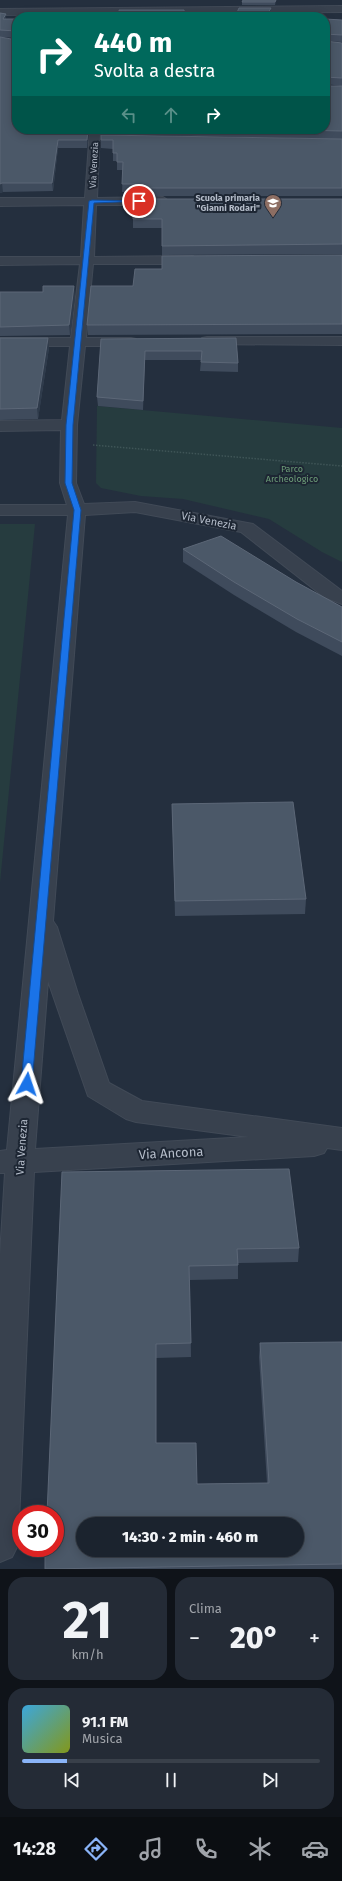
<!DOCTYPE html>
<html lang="it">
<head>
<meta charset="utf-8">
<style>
	body { margin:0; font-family:"Fira Sans",sans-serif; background:#242b36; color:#f1f3f6; height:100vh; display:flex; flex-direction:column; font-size:15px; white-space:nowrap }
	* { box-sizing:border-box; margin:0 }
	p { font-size:13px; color:#a0a4aa }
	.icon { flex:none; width:22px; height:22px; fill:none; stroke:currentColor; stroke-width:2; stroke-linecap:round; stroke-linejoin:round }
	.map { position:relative; height:1569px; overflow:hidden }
	.details { display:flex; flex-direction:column; gap:8px; padding:8px; background:#0f1319; flex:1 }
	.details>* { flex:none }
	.guide { position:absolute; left:12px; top:12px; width:318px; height:122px; border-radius:16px; box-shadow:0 2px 10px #0003,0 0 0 1px #39404a; background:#00695c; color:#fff; overflow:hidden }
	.speed { position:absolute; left:12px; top:1505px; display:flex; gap:8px; font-size:20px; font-weight:700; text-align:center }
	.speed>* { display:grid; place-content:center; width:52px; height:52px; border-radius:50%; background:#1b232e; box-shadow:0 2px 10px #0003,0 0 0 1px #39404a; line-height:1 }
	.speed .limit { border:6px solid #d22; background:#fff; color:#111 }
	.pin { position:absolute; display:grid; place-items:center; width:34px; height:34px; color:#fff; margin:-17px; border:2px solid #fff; border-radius:50%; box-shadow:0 1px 4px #0007 }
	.me { position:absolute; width:44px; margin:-22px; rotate:5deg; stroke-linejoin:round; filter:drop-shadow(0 0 3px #0008) }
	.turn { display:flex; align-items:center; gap:14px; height:84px; padding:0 16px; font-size:18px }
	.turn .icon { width:52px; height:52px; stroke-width:2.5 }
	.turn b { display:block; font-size:28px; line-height:34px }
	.lanes { display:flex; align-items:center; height:38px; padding:0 16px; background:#0003; justify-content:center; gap:20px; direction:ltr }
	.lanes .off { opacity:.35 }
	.big { font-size:30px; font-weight:800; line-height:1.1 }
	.details .widget { flex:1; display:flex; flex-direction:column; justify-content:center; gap:6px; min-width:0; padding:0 14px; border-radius:16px; background:#242b36 }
	.details .dial { align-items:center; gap:0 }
	.dial b { font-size:52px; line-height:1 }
	.song { display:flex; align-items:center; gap:12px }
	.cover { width:48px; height:48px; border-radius:6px; background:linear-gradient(135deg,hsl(200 70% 55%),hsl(70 70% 35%)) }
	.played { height:4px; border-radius:2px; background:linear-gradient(90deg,#8ab4f8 15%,#39404a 15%) }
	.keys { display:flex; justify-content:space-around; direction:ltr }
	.heat { display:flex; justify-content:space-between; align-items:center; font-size:22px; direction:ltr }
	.details .tiles { flex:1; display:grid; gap:8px; grid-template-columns:1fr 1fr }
	.widget:last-child { grid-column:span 2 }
	.trip { position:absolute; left:76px; top:1517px; width:228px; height:40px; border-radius:20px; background:#1b232e; box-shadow:0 2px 10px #0003,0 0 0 1px #39404a; font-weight:800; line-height:40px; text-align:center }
	.tab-bar { display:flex; height:64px; justify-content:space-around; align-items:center; background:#0b0e12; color:#a0a4aa }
	.tab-bar .icon { width:28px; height:28px }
	.tab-bar .on { color:#8ab4f8 }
	.tab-bar b { font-size:18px; color:#f1f3f6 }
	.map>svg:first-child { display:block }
</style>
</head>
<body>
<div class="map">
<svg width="342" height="1569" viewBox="0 0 342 1569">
	<rect width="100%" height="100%" fill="#242f3e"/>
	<g fill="#263c3f">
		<polygon points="97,406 342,428 342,562 322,552 269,519 183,499 141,496 101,488 96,483"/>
		<polygon points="0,524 35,524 0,883"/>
	</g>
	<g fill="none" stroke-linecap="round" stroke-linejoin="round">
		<defs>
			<g id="minor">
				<polygon points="342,6 342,12 0,15 0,9"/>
				<path d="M90,129H100L97,198L163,197L169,201L163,205H96L94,257L193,256L199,260L193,264H93L86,338H131L136,339L138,342L136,345L131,346H85L77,425L76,483L84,504L135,502L253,524L342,591V604L324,597L241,532L135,512L85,515L53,921L57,927L78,994L109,1083L142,1101L342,1128V1150L327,1148L324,1153L314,1156L34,1172L18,1545L12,1557L0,1562V1255L5,1173H0V1151L7,1150L68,515H0V505H67L60,483L61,430L0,431V421L62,420L70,346H0V338H71L80,264L0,265V257H81L84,205L0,206V198H85ZM48,981L88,1096L126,1119L136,1122L249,1137L35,1149Z"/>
				<polygon points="207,337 342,337 342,345 202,344 200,341 202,338"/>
			</g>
		</defs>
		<use href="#minor" stroke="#414a57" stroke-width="2"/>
		<polyline stroke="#3f5557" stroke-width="1.5" stroke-dasharray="1.5 1.5" stroke-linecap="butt" points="93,445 342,466"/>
		<use href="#minor" fill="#38414e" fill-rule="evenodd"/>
	</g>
	<g fill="#3f4b5c">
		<polygon points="276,0 275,5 242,5 242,2"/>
		<polygon points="0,13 6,14 6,19 17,19 17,129 89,129 87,148 58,148 53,191 3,192 0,193 17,38 0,37"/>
		<polygon points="325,19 342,20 342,42 325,41"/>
		<polygon points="325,41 342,43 342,86 325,84"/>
		<polygon points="342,86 342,139 102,134 101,129 325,129"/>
		<polygon points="342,139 342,196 134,196 134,192 122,192 123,170 117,170 117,161 113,161 113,149 101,148 101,140"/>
		<polygon points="342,199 342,254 162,255 162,228 133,228 133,219"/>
		<polygon points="342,255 342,334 88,335 87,325 133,286 162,269"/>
		<polygon points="0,292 75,295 70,335 0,336"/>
		<polygon points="0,338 49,348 38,419 0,420"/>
		<polygon points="236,338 238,363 238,372 200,371 201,360 145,360 143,410 98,406 97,397 101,339"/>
		<polygon points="183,549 296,582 342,607 342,656 296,632 234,595 183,562"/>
		<polygon points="172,804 306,899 305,914 175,916"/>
		<polygon points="62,1172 299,1248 298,1262 238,1263 238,1279 190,1280 191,1357 156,1358 156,1443 197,1484 267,1483 259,1357 260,1343 342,1342 342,1569 45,1569"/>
	</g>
	<g fill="#2f3b4b">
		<polygon points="271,8 271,14 269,17 266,17"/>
		<polygon points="6,14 6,20 3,19"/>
		<polygon points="88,129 89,129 87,148 87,140"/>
		<polygon points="58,140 58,148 53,191 52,183"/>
		<polygon points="2,183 3,192 0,193 0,184"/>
		<polygon points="74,286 75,295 70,335 69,325"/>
		<polygon points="48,338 49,348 38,419 37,408"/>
	</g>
	<g fill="#4b5868" stroke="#5c6777" fill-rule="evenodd">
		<polygon points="243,0 276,0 275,2 242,2"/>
		<polygon points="239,8 271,8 266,17 235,17"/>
		<polygon points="119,10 184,10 185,17 120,17"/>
		<polygon points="0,13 6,14 3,19 17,19 17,31 0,30"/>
		<polygon points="325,19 342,20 342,35 325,34 325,36"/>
		<polygon points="17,36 17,129 88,129 87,140 58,140 52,183 2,183 0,184 0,37 17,40"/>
		<polygon points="325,41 342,43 342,78 325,77 325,80"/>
		<polygon points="325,86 342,86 342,131 254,129 325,129"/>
		<polygon points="101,135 342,139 342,188 134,188 134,184 122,184 123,162 117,162 117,153 113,153 113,140 101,140"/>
		<polygon points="134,199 342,199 342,244 162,246 162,219 133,219"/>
		<polygon points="342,255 342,324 87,325 91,286 133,286 135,269 162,269 162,256"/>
		<polygon points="43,286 74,286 69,325 0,327 0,292 43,292"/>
		<polygon points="0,338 48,338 37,408 0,409"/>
		<polygon points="236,338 238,363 201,362 202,351 145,351 143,401 97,397 101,339"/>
		<polygon points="221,536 296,582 342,607 342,642 297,619 234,582 183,549"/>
		<polygon points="293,802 306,899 175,901 172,804"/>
		<path d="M289,1169L299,1248L237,1249L238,1265L189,1266L191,1343L156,1344V1443H196L197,1484L269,1483L260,1343L342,1342V1564L45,1569V1548H55V1514H47L62,1172ZM83,1524H297V1550H83Z"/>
	</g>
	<polygon fill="#1a73e8" stroke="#114b97" points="92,200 141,201 94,203 73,425 72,483 81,510 32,1084 31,1088 23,1088 21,1084 74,510 65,483 66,425 89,201"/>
	<defs>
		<symbol id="school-pin" viewBox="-11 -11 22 30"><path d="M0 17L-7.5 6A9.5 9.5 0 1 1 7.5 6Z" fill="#8d6e63" stroke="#1d2633"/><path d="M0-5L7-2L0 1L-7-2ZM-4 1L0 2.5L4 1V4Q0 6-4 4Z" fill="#fff"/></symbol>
	</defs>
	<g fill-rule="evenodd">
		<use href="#school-pin" x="263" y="193" width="20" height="27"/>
	</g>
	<g text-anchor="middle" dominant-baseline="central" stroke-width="4" stroke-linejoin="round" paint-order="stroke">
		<g font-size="9" fill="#b4bcc9" stroke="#1d2633">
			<text transform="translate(94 165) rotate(-87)">Via Venezia</text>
		</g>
		<g font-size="9" font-weight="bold" fill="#b4bcc9" stroke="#1d2633" text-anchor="end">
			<text x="260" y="198">Scuola primaria<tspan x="260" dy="10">"Gianni Rodari"</tspan></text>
		</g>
		<g font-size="9" fill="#6b9a76" stroke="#1d2633">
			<text x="292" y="469">Parco<tspan x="292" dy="10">Archeologico</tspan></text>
		</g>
		<g font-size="11" fill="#b4bcc9" stroke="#1d2633">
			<text transform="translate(209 521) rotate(11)">Via Venezia</text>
			<text transform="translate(22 1147) rotate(-86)">Via Venezia</text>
		</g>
		<g font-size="13" fill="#b4bcc9" stroke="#1d2633">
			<text transform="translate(171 1153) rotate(-3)">Via Ancona</text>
		</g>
	</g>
</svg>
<div class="speed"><div class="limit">30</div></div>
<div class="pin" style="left:139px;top:201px;background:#d93025"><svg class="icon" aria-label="arrive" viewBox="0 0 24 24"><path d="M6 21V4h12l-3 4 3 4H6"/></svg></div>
<svg class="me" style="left:27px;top:1084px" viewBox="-20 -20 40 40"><path d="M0-17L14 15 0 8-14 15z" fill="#1a73e8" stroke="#fff" stroke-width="4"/></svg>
<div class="trip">14:30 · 2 min · 460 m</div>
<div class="guide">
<div class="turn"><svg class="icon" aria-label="right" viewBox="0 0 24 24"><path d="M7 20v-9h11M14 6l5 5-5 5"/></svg><div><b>440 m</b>Svolta a destra</div></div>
<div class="lanes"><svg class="icon off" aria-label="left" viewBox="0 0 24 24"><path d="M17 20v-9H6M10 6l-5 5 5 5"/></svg><svg class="icon off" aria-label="ahead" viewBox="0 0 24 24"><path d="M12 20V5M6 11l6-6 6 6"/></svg><svg class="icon" aria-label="right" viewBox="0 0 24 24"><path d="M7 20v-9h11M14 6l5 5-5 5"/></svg></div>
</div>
</div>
<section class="details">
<div class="tiles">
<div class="widget dial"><b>21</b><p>km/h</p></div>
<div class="widget"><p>Clima</p>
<div class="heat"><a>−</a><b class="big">20°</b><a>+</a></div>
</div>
<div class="widget">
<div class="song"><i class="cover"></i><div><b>91.1 FM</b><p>Musica</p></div></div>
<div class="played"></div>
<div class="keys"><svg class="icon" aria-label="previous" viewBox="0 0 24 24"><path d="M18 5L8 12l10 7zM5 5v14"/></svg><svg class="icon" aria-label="pause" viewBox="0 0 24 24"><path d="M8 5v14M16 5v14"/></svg><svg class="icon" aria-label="next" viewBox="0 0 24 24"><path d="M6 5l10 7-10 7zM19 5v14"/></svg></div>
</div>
</div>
</section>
<nav class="tab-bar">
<b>14:28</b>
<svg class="icon on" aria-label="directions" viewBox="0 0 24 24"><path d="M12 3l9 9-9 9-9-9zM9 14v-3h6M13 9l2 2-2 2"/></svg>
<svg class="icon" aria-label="music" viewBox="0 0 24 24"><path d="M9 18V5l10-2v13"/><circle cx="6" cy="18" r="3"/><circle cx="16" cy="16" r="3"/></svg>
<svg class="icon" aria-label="phone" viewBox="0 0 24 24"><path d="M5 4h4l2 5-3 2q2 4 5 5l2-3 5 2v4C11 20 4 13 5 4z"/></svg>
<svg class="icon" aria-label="climate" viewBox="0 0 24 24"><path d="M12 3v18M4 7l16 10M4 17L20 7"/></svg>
<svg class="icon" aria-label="car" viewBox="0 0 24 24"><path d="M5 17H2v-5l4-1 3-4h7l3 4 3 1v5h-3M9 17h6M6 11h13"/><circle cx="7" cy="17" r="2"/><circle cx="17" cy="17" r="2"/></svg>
</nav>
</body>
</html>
